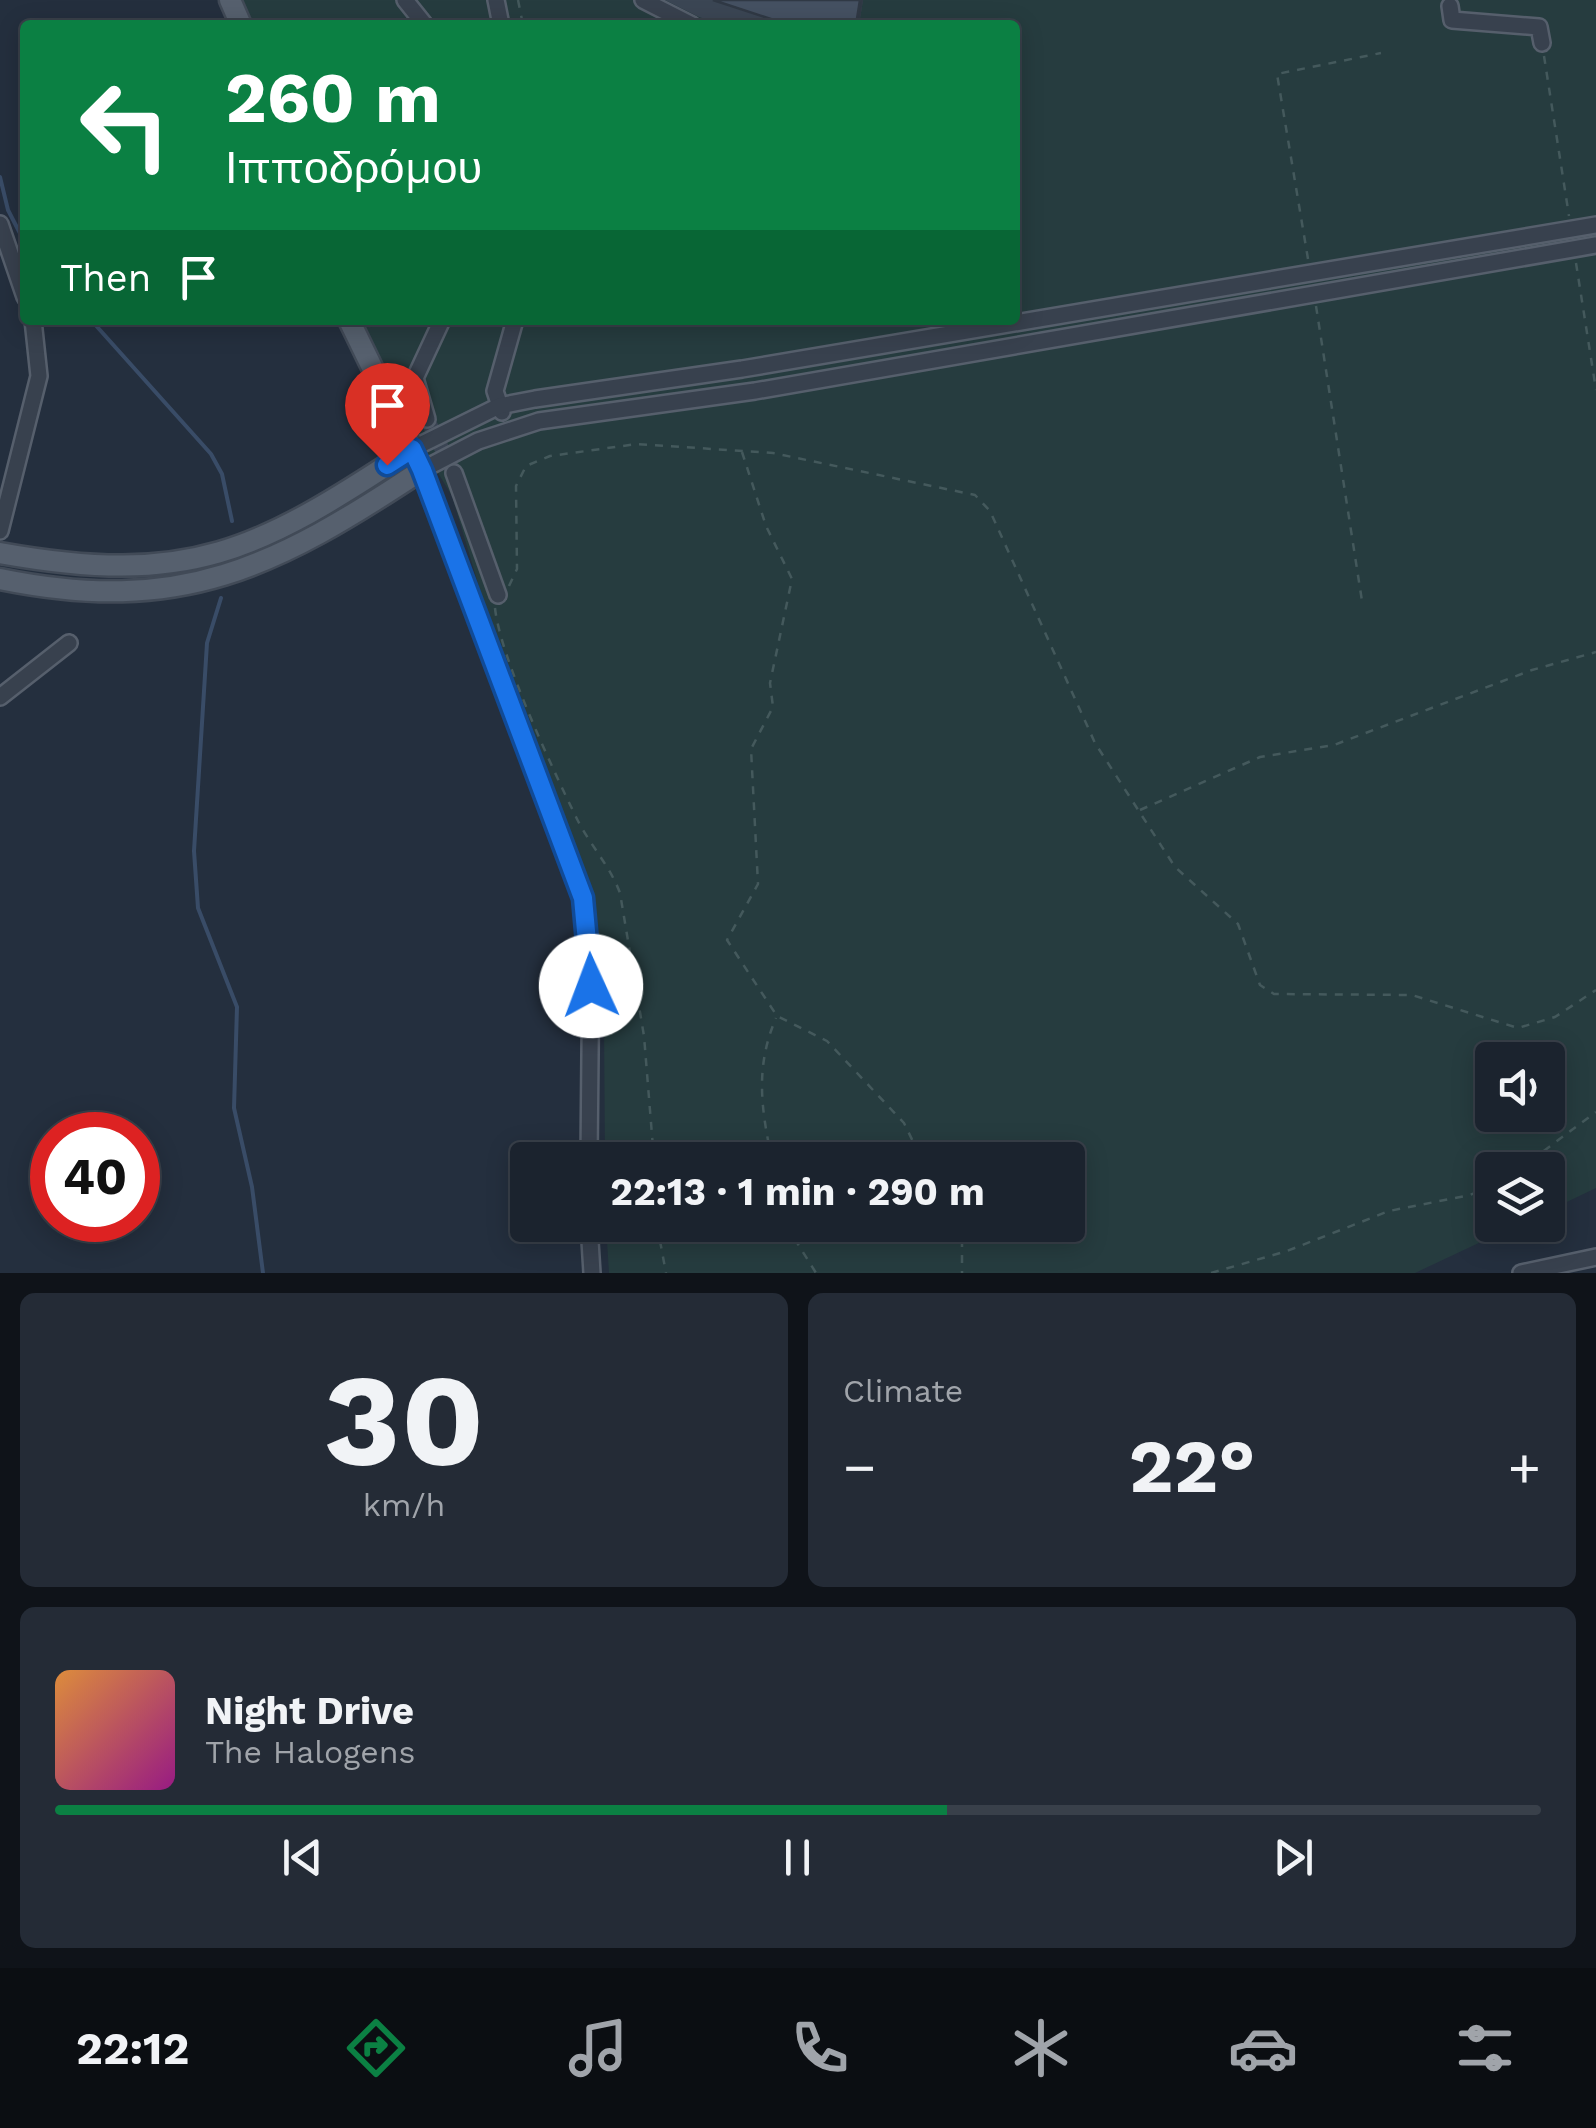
<!DOCTYPE html>
<html lang="en">
<head>
<meta charset="utf-8">
<style>
	body { margin:0; font-family:"Work Sans",sans-serif; background:#242b36; color:#f1f3f6; height:100vh; display:flex; flex-direction:column; font-size:38px; white-space:nowrap }
	* { box-sizing:border-box; margin:0 }
	p { font-size:32px; color:#a0a4aa }
	.icon { flex:none; width:55px; height:55px; fill:none; stroke:currentColor; stroke-width:2; stroke-linecap:round; stroke-linejoin:round }
	.map { position:relative; height:1273px; overflow:hidden }
	.side { display:flex; flex-direction:column; gap:20px; padding:20px; background:#0f1319; flex:1 }
	.side>* { flex:none }
	.hud { position:absolute; left:20px; top:20px; width:1000px; height:305px; border-radius:10px; box-shadow:0 5px 25px #0003,0 0 0 2px #39404a; background:#0b8043; color:#fff; overflow:hidden }
	.fabs { position:absolute; left:1475px; top:1042px; display:grid; gap:20px }
	.fabs a { display:grid; place-items:center; width:90px; height:90px; border-radius:10px; background:#1b232e; box-shadow:0 5px 25px #0003,0 0 0 2px #39404a; font-size:50px }
	.speed { position:absolute; left:30px; top:1112px; display:flex; gap:20px; font-size:50px; font-weight:700; text-align:center }
	.speed>* { display:grid; place-content:center; width:130px; height:130px; border-radius:50%; background:#1b232e; box-shadow:0 5px 25px #0003,0 0 0 2px #39404a; line-height:1 }
	.speed .limit { border:15px solid #d22; background:#fff; color:#111 }
	.pin { position:absolute; display:grid; place-items:center; width:85px; height:85px; color:#fff; margin:-102px -42px; border-radius:50% 50% 50% 0; rotate:-45deg; box-shadow:0 0 10px #0007 }
	.pin .icon { rotate:45deg }
	.me { position:absolute; width:110px; margin:-55px; rotate:358deg; stroke-linejoin:round; filter:drop-shadow(0 0 8px #0008) }
	.turn { display:flex; align-items:center; gap:35px; height:210px; padding:0 40px; font-size:45px }
	.turn .icon { width:130px; height:130px; stroke-width:2.5 }
	.turn b { display:block; font-size:70px; line-height:85px }
	.then { display:flex; align-items:center; height:95px; padding:0 40px; background:#0003; gap:20px; font-size:38px }
	.big { font-size:75px; font-weight:700; line-height:1.1 }
	.side .card { flex:1; display:flex; flex-direction:column; justify-content:center; gap:15px; min-width:0; padding:0 35px; border-radius:15px; background:#242b36 }
	.side .dial { align-items:center; gap:0 }
	.dial b { font-size:130px; line-height:1 }
	.song { display:flex; align-items:center; gap:30px }
	.cover { width:120px; height:120px; border-radius:15px; background:linear-gradient(135deg,hsl(30 70% 55%),hsl(310 70% 35%)) }
	.played { height:10px; border-radius:5px; background:linear-gradient(90deg,#0b8043 60%,#39404a 60%) }
	.keys { display:flex; justify-content:space-around; direction:ltr }
	.heat { display:flex; justify-content:space-between; align-items:center; font-size:55px; direction:ltr }
	.side .tiles { flex:1; display:grid; gap:20px; grid-template-columns:1fr 1fr }
	.card:last-child { grid-column:span 2 }
	.trip { position:absolute; left:510px; top:1142px; width:575px; height:100px; border-radius:10px; background:#1b232e; box-shadow:0 5px 25px #0003,0 0 0 2px #39404a; font-weight:700; line-height:100px; text-align:center }
	.dock { display:flex; height:160px; justify-content:space-around; align-items:center; background:#0b0e12; color:#a0a4aa }
	.dock .icon { width:70px; height:70px }
	.dock .current { color:#0b8043 }
	.dock b { font-size:45px; color:#f1f3f6 }
	.map>svg:first-child { display:block }
</style>
</head>
<body>
<div class="map">
<svg width="1596" height="1273" viewBox="0 0 1596 1273">
	<rect width="100%" height="100%" fill="#242f3e"/>
	<path fill="#263c3f" fill-rule="evenodd" d="M242,0H1596V1188L1548,1211V1170H1492V1225H1517L1415,1273H609L606,1225H1068V1160H605L604,1027L600,950L592,904L499,654L452,496L396,404L357,320H1015V25H254ZM1492,1060H1548V1115H1492Z"/>
	<g fill="none" stroke-linecap="round" stroke-linejoin="round">
		<g stroke="#394c67" stroke-width="4">
			<polyline points="0,177 8,210 25,243"/>
			<polyline points="91,320 211,454 222,474 232,521"/>
			<polyline points="221,598 207,643 194,851 198,908 237,1007 234,1108 252,1187 263,1273"/>
		</g>
		<polyline stroke="#3a4453" stroke-width="15" stroke-dasharray="15 8" stroke-linecap="butt" points="427,419 452,469"/>
		<defs>
			<g id="minor">
				<polyline points="405,0 425,25"/>
				<polyline points="496,0 501,25"/>
				<polyline points="643,0 692,25"/>
				<polyline points="1450,6 1452,20 1539,27 1542,43"/>
				<polyline points="0,224 25,297"/>
				<polyline points="502,412 495,391 515,320"/>
				<polyline points="427,419 415,378 442,320"/>
				<polyline points="412,449 499,406 535,399 742,369 1596,225"/>
				<polyline points="454,473 498,595"/>
				<polyline points="0,531 39,376 33,320"/>
				<polyline points="0,697 69,643"/>
				<polyline points="589,1160 591,951 583,898 422,470 478,441 539,421 755,391 1596,245"/>
				<polyline points="589,1225 592,1273"/>
				<polyline points="1521,1273 1596,1257"/>
			</g>
			<g id="major">
				<polyline points="230,0 241,25"/>
				<path d="M0,553C190,587 256,552 412,449"/>
				<path d="M0,579C182,616 275,567 422,470L349,320"/>
			</g>
		</defs>
		<use href="#minor" stroke="#565f6c" stroke-width="20"/>
		<use href="#major" stroke="#414a57" stroke-width="25"/>
		<g stroke="#44595c" stroke-width="2.5" stroke-dasharray="8 8" stroke-linecap="butt">
			<polyline points="518,0 523,25"/>
			<polyline points="1544,56 1569,216"/>
			<polyline points="1308,259 1277,74 1381,53"/>
			<polyline points="1576,263 1596,390"/>
			<polyline points="1316,306 1362,601"/>
			<polyline points="742,452 766,526 792,579 770,683 773,707 751,749 758,884 727,940 777,1016 827,1041 904,1123 922,1160"/>
			<polyline points="509,586 517,569 516,486 526,466 550,456 637,444 773,453 975,495 990,511 1095,743 1175,867 1238,924 1260,985 1274,994 1412,995 1518,1028 1555,1017 1596,990"/>
			<path d="M495,608C500,657 554,772 577,819C590,845 610,866 620,893L644,1036L654,1160"/>
			<polyline points="1140,810 1260,757 1334,745 1532,670 1596,652"/>
			<path d="M772,1160C761,1108 755,1067 776,1018"/>
			<polyline points="1518,1170 1596,1112"/>
			<polyline points="657,1225 666,1273"/>
			<polyline points="786,1225 816,1273"/>
			<polyline points="954,1225 962,1240 962,1273"/>
			<polyline points="1211,1273 1287,1251 1389,1211 1470,1195 1492,1186"/>
		</g>
		<use href="#minor" stroke="#38414e" stroke-width="15"/>
		<use href="#major" stroke="#56606e" stroke-width="20"/>
	</g>
	<polygon fill="#3b4654" points="665,0 863,0 859,25 724,25 699,17"/>
	<g fill="#303945">
		<polygon points="860,0 863,0 859,25 856,25"/>
		<polygon points="374,320 382,320 382,322 369,328 369,323"/>
	</g>
	<polygon fill="#455162" stroke="#303945" stroke-width="2.5" points="713,0 860,0 856,25 795,25 783,23"/>
	<g fill="none" stroke-linecap="round" stroke-linejoin="round">
		<defs>
			<polyline id="route" points="387,465 412,449 422,470 583,898 591,986"/>
		</defs>
		<use href="#route" stroke="#114b97" stroke-width="25"/>
		<use href="#route" stroke="#1a73e8" stroke-width="18"/>
	</g>
</svg>
<div class="fabs">
<a><svg class="icon" aria-label="sound" viewBox="0 0 24 24"><path d="M4 9h4l5-4v14l-5-4H4zM17 9q2 3 0 6"/></svg></a>
<a><svg class="icon" aria-label="layers" viewBox="0 0 24 24"><path d="M12 4l9 5-9 5-9-5zM3 14l9 5 9-5"/></svg></a>
</div>
<div class="speed"><div class="limit">40</div></div>
<div class="pin" style="left:387px;top:465px;background:#d93025"><svg class="icon" aria-label="arrive" viewBox="0 0 24 24"><path d="M6 21V4h12l-3 4 3 4H6"/></svg></div>
<svg class="me" style="left:591px;top:986px" viewBox="-20 -20 40 40"><circle r="19" fill="#fff"/><path d="M0-13L10 11 0 6-10 11z" fill="#1a73e8"/></svg>
<div class="trip">22:13 · 1 min · 290 m</div>
<div class="hud">
<div class="turn"><svg class="icon" aria-label="left" viewBox="0 0 24 24"><path d="M17 20v-9H6M10 6l-5 5 5 5"/></svg><div><b>260 m</b>Ιπποδρόμου</div></div>
<div class="then">Then<svg class="icon" aria-label="arrive" viewBox="0 0 24 24"><path d="M6 21V4h12l-3 4 3 4H6"/></svg></div>
</div>
</div>
<section class="side">
<div class="tiles">
<div class="card dial"><b>30</b><p>km/h</p></div>
<div class="card"><p>Climate</p>
<div class="heat"><a>−</a><b class="big">22°</b><a>+</a></div>
</div>
<div class="card">
<div class="song"><i class="cover"></i><div><b>Night Drive</b><p>The Halogens</p></div></div>
<div class="played"></div>
<div class="keys"><svg class="icon" aria-label="previous" viewBox="0 0 24 24"><path d="M18 5L8 12l10 7zM5 5v14"/></svg><svg class="icon" aria-label="pause" viewBox="0 0 24 24"><path d="M8 5v14M16 5v14"/></svg><svg class="icon" aria-label="next" viewBox="0 0 24 24"><path d="M6 5l10 7-10 7zM19 5v14"/></svg></div>
</div>
</div>
</section>
<nav class="dock">
<b>22:12</b>
<svg class="icon current" aria-label="directions" viewBox="0 0 24 24"><path d="M12 3l9 9-9 9-9-9zM9 14v-3h6M13 9l2 2-2 2"/></svg>
<svg class="icon" aria-label="music" viewBox="0 0 24 24"><path d="M9 18V5l10-2v13"/><circle cx="6" cy="18" r="3"/><circle cx="16" cy="16" r="3"/></svg>
<svg class="icon" aria-label="phone" viewBox="0 0 24 24"><path d="M5 4h4l2 5-3 2q2 4 5 5l2-3 5 2v4C11 20 4 13 5 4z"/></svg>
<svg class="icon" aria-label="climate" viewBox="0 0 24 24"><path d="M12 3v18M4 7l16 10M4 17L20 7"/></svg>
<svg class="icon" aria-label="car" viewBox="0 0 24 24"><path d="M5 17H2v-5l4-1 3-4h7l3 4 3 1v5h-3M9 17h6M6 11h13"/><circle cx="7" cy="17" r="2"/><circle cx="17" cy="17" r="2"/></svg>
<svg class="icon" aria-label="filters" viewBox="0 0 24 24"><path d="M4 7h16M4 17h16"/><circle cx="9" cy="7" r="2"/><circle cx="15" cy="17" r="2"/></svg>
</nav>
</body>
</html>
